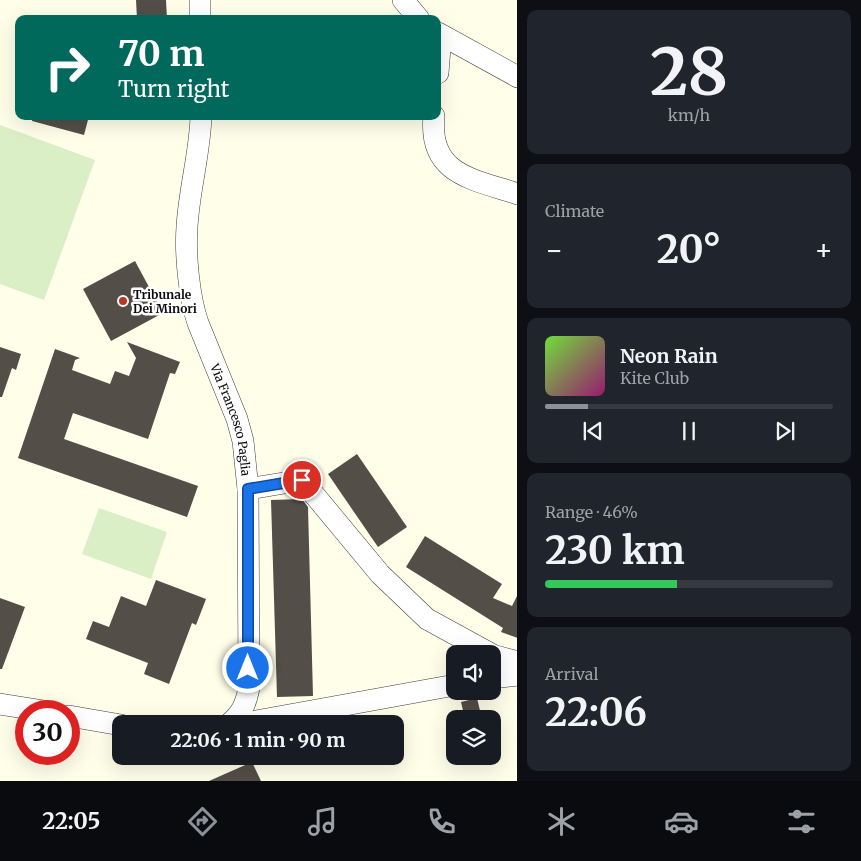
<!DOCTYPE html>
<html lang="en">
<head>
<meta charset="utf-8">
<style>
	body { margin:0; font-family:Merriweather,serif; background:#20242c; color:#f1f3f6; height:100vh; display:flex; flex-direction:column; font-size:19px; white-space:nowrap }
	* { box-sizing:border-box; margin:0 }
	p { font-size:16px; color:#9ea1a6 }
	.icon { flex:none; width:28px; height:28px; fill:none; stroke:currentColor; stroke-width:2; stroke-linecap:round; stroke-linejoin:round }
	.map { position:relative; flex:1; overflow:hidden }
	.panel { display:flex; flex-direction:column; gap:10px; padding:10px; background:#0d0f14; width:344px }
	.panel>* { flex:none }
	.hud { position:absolute; left:15px; top:15px; width:426px; height:105px; border-radius:10px; box-shadow:0 5px 20px #0002; background:#00695c; color:#fff; overflow:hidden }
	.buttons { position:absolute; left:446px; top:645px; display:grid; gap:10px }
	.buttons a { display:grid; place-items:center; width:55px; height:55px; border-radius:10px; background:#171b24; box-shadow:0 5px 20px #0002; font-size:25px }
	.speed { position:absolute; left:15px; top:700px; display:flex; gap:10px; font-size:25px; font-weight:700; text-align:center }
	.speed>* { display:grid; place-content:center; width:65px; height:65px; border-radius:50%; background:#171b24; box-shadow:0 5px 20px #0002; line-height:1 }
	.speed .limit { border:8px solid #d22; background:#fff; color:#111 }
	.pin { position:absolute; display:grid; place-items:center; width:42px; height:42px; color:#fff; margin:-21px; border:2px solid #fff; border-radius:50%; box-shadow:0 1px 5px #0007 }
	.me { position:absolute; width:55px; margin:-28px; rotate:0deg; stroke-linejoin:round; filter:drop-shadow(0 0 4px #0008) }
	.turn { display:flex; align-items:center; gap:18px; height:105px; padding:0 20px; font-size:22px }
	.turn .icon { width:65px; height:65px; stroke-width:2.5 }
	.turn b { display:block; font-size:35px; line-height:42px }
	.big { font-size:38px; font-weight:700; line-height:1.1 }
	.panel .card { flex:1; display:flex; flex-direction:column; justify-content:center; gap:8px; min-width:0; padding:0 18px; border-radius:10px; background:#20242c }
	.panel .dial { align-items:center; gap:0 }
	.dial b { font-size:65px; line-height:1 }
	.song { display:flex; align-items:center; gap:15px }
	.cover { width:60px; height:60px; border-radius:8px; background:linear-gradient(135deg,hsl(100 70% 55%),hsl(320 70% 35%)) }
	.played { height:5px; border-radius:2px; background:linear-gradient(90deg,#8c9099 15%,#363941 15%) }
	.keys { display:flex; justify-content:space-around; direction:ltr }
	.heat { display:flex; justify-content:space-between; align-items:center; font-size:28px; direction:ltr }
	.charge { height:8px; border-radius:4px; background:linear-gradient(90deg,#34c759 46%,#363941 0) }
	.trip { position:absolute; left:112px; top:715px; width:292px; height:50px; border-radius:10px; background:#171b24; box-shadow:0 5px 20px #0002; font-weight:700; line-height:50px; text-align:center }
	.dock { display:flex; height:80px; justify-content:space-around; align-items:center; background:#090b0e; color:#9ea1a6 }
	.dock .icon { width:35px; height:35px }
	.dock .on { color:#8c9099 }
	.dock b { font-size:22px; color:#f1f3f6 }
	main { display:flex; flex:1; min-height:0 }
	.map>svg:first-child { display:block }
</style>
</head>
<body>
<main>
<div class="map">
<svg width="518" height="781" viewBox="0 0 518 781">
	<rect width="100%" height="100%" fill="#fffee9"/>
	<g fill="#daefc6">
		<polygon points="0,125 95,160 44,300 0,284"/>
		<polygon points="99,508 167,532 151,579 82,554"/>
	</g>
	<g fill="#534e47">
		<polygon points="136,0 166,0 167,19 137,19"/>
		<polygon points="32,116 89,116 84,135 32,121"/>
		<polygon points="135,261 163,313 111,341 83,289"/>
		<polygon points="127,342 180,362 175,374 170,373 148,439 73,413 64,439 198,486 187,517 18,458 55,349 80,358 75,360 72,370 110,384 115,371 129,376 136,358"/>
		<polygon points="0,347 21,354 16,370 12,368 2,397 0,397"/>
		<polygon points="357,454 407,527 378,547 328,474"/>
		<polygon points="302,499 308,507 313,696 277,697 271,500"/>
		<polygon points="425,536 502,584 493,598 512,606 518,594 518,638 501,632 503,628 406,567"/>
		<polygon points="156,580 206,599 196,625 192,623 169,684 144,674 148,663 86,639 93,621 109,627 121,596 146,606"/>
		<polygon points="0,598 25,607 2,669 0,669"/>
		<polygon points="477,698 482,719 465,719 461,702"/>
		<polygon points="252,762 261,781 209,781"/>
	</g>
	<g fill="none" stroke-linecap="round" stroke-linejoin="round">
		<defs>
			<g id="minor">
				<polyline points="200,0 200,19"/>
				<polyline points="403,0 419,19"/>
				<polyline points="438,33 518,77"/>
				<polyline points="438,73 441,35"/>
				<path id="s1" d="M201,116C200,153 189,190 187,227C185,254 189,297 198,323L237,419L243,441L248,489L249,688C246,703 242,714 229,724"/>
				<path d="M434,116C428,175 473,179 518,194"/>
				<polyline points="248,489 302,480 380,574 427,619 491,654"/>
				<polyline points="492,655 518,662"/>
				<polyline points="492,678 518,675"/>
				<polyline points="0,704 44,711"/>
				<polyline points="69,716 121,725"/>
				<polyline points="237,719 246,723 455,685"/>
			</g>
		</defs>
		<use href="#minor" stroke="#3e3e3e" stroke-width="22"/>
		<use href="#minor" stroke="#fff" stroke-width="21"/>
	</g>
	<g fill="none" stroke-linecap="round" stroke-linejoin="round">
		<defs>
			<polyline id="route" points="248,668 248,489 302,480"/>
		</defs>
		<use href="#route" stroke="#114b97" stroke-width="12"/>
		<use href="#route" stroke="#1a73e8" stroke-width="9"/>
	</g>
	<circle fill="#b73626" stroke="#fff" stroke-width="2" cx="123" cy="301" r="5"/>
	<g text-anchor="middle" dominant-baseline="central" stroke-width="5" stroke-linejoin="round" paint-order="stroke">
		<g font-size="12" font-weight="bold" fill="#0b0b0b" stroke="#fff" text-anchor="start">
			<text x="133" y="294">Tribunale<tspan x="133" dy="14">Dei Minori</tspan></text>
		</g>
		<g font-size="12" fill="#0b0b0b" stroke="#fff">
			<text stroke="none"><textPath href="#s1" startOffset="312">Via Francesco Paglia</textPath></text>
		</g>
	</g>
</svg>
<div class="buttons">
<a><svg class="icon" aria-label="sound" viewBox="0 0 24 24"><path d="M4 9h4l5-4v14l-5-4H4zM17 9q2 3 0 6"/></svg></a>
<a><svg class="icon" aria-label="layers" viewBox="0 0 24 24"><path d="M12 4l9 5-9 5-9-5zM3 14l9 5 9-5"/></svg></a>
</div>
<div class="speed"><div class="limit">30</div></div>
<div class="pin" style="left:302px;top:480px;background:#d93025"><svg class="icon" aria-label="arrive" viewBox="0 0 24 24"><path d="M6 21V4h12l-3 4 3 4H6"/></svg></div>
<svg class="me" style="left:248px;top:668px" viewBox="-20 -20 40 40"><circle r="17" fill="#1a73e8" stroke="#fff" stroke-width="3"/><path d="M0-11L8 9 0 5-8 9z" fill="#fff"/></svg>
<div class="trip">22:06 · 1 min · 90 m</div>
<div class="hud">
<div class="turn"><svg class="icon" aria-label="right" viewBox="0 0 24 24"><path d="M7 20v-9h11M14 6l5 5-5 5"/></svg><div><b>70 m</b>Turn right</div></div>
</div>
</div>
<section class="panel">
<div class="card dial"><b>28</b><p>km/h</p></div>
<div class="card"><p>Climate</p>
<div class="heat"><a>−</a><b class="big">20°</b><a>+</a></div>
</div>
<div class="card">
<div class="song"><i class="cover"></i><div><b>Neon Rain</b><p>Kite Club</p></div></div>
<div class="played"></div>
<div class="keys"><svg class="icon" aria-label="previous" viewBox="0 0 24 24"><path d="M18 5L8 12l10 7zM5 5v14"/></svg><svg class="icon" aria-label="pause" viewBox="0 0 24 24"><path d="M8 5v14M16 5v14"/></svg><svg class="icon" aria-label="next" viewBox="0 0 24 24"><path d="M6 5l10 7-10 7zM19 5v14"/></svg></div>
</div>
<div class="card"><p>Range · 46%</p><b class="big">230 km</b><div class="charge"></div></div>
<div class="card"><p>Arrival</p><b class="big">22:06</b></div>
</section>
</main>
<nav class="dock">
<b>22:05</b>
<svg class="icon on" aria-label="directions" viewBox="0 0 24 24"><path d="M12 3l9 9-9 9-9-9zM9 14v-3h6M13 9l2 2-2 2"/></svg>
<svg class="icon" aria-label="music" viewBox="0 0 24 24"><path d="M9 18V5l10-2v13"/><circle cx="6" cy="18" r="3"/><circle cx="16" cy="16" r="3"/></svg>
<svg class="icon" aria-label="phone" viewBox="0 0 24 24"><path d="M5 4h4l2 5-3 2q2 4 5 5l2-3 5 2v4C11 20 4 13 5 4z"/></svg>
<svg class="icon" aria-label="climate" viewBox="0 0 24 24"><path d="M12 3v18M4 7l16 10M4 17L20 7"/></svg>
<svg class="icon" aria-label="car" viewBox="0 0 24 24"><path d="M5 17H2v-5l4-1 3-4h7l3 4 3 1v5h-3M9 17h6M6 11h13"/><circle cx="7" cy="17" r="2"/><circle cx="17" cy="17" r="2"/></svg>
<svg class="icon" aria-label="filters" viewBox="0 0 24 24"><path d="M4 7h16M4 17h16"/><circle cx="9" cy="7" r="2"/><circle cx="15" cy="17" r="2"/></svg>
</nav>
</body>
</html>
